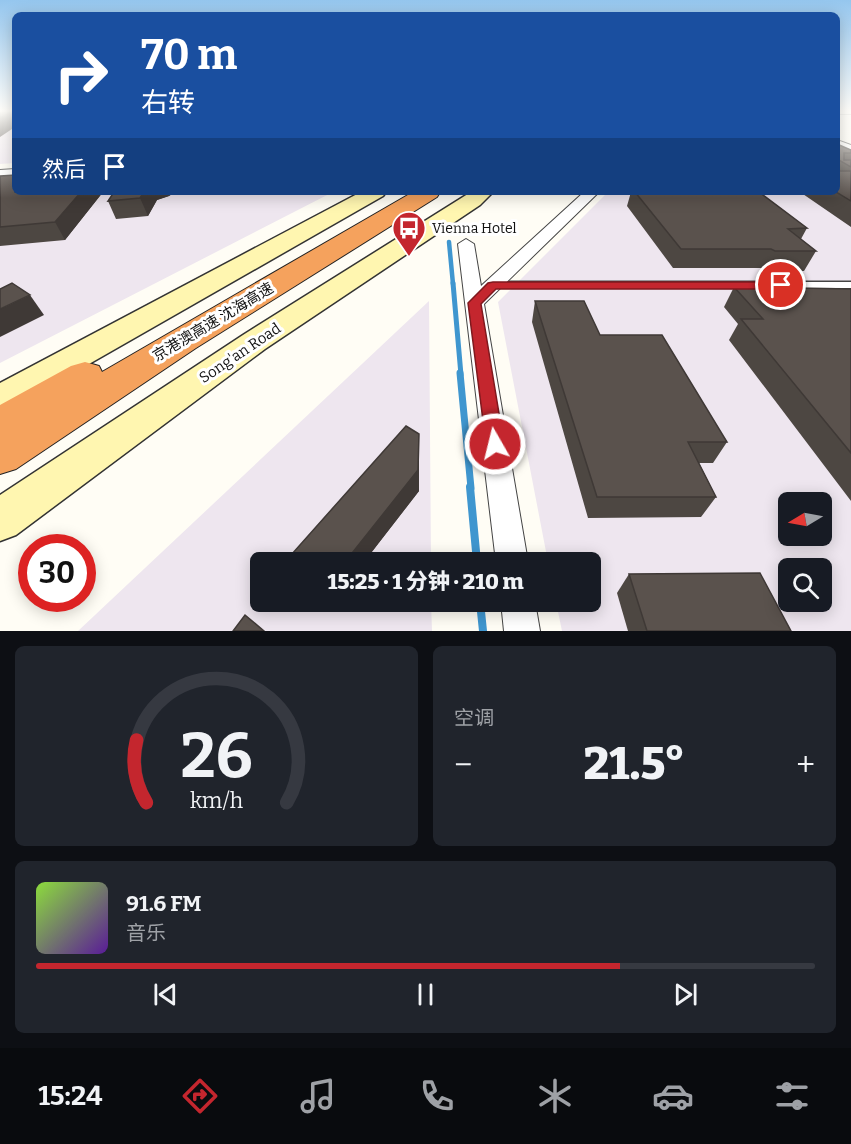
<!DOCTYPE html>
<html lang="zh">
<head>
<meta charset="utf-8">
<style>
	body { margin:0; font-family:Bitter,"Noto Sans SC",serif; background:#20242c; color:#f1f3f6; height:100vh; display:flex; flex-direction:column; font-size:22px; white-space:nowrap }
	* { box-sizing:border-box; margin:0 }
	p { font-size:20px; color:#9ea1a6 }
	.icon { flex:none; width:33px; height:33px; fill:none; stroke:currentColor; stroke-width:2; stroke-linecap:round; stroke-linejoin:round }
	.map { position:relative; height:631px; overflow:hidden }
	.sheet { display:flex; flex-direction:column; gap:15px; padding:15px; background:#0d0f14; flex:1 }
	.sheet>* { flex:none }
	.top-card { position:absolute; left:12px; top:12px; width:828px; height:183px; border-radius:9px; box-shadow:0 3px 15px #0003; background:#1a4fa0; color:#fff; overflow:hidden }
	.needle { width:39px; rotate:260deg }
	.tools { position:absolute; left:778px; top:492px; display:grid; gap:12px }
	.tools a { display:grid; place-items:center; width:54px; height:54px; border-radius:9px; background:#171b24; box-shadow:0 3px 15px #0003; font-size:30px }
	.speed { position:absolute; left:18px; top:534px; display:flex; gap:12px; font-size:30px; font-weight:700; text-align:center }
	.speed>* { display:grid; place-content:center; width:78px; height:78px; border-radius:50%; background:#171b24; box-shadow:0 3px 15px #0003; line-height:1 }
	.speed .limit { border:9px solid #d22; background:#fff; color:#111 }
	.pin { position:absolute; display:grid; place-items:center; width:51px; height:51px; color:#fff; margin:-26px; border:3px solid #fff; border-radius:50%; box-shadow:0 2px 6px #0007 }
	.me { position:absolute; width:66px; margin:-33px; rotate:352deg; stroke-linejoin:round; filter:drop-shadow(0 0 4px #0008) }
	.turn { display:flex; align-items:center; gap:21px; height:126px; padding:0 30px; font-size:27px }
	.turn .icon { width:78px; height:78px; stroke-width:2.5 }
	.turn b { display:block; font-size:42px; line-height:51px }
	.then { display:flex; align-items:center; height:57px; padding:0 30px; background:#0003; gap:12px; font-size:22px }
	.big { font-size:45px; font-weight:800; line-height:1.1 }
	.sheet .card { flex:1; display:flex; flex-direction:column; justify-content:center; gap:9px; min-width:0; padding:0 21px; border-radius:9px; background:#20242c }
	.sheet .dial { align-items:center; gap:0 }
	.dial svg { height:156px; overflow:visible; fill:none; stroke:#363941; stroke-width:7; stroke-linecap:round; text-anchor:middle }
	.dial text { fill:#f1f3f6; stroke:none }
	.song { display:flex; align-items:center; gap:18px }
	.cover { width:72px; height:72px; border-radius:9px; background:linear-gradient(135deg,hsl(90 70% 55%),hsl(270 70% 35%)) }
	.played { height:6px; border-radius:3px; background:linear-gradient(90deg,#c4262e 75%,#363941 75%) }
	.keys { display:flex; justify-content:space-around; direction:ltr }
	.heat { display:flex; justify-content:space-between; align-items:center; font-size:33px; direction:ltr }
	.sheet .tiles { flex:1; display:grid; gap:15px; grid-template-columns:1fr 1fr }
	.card:last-child { grid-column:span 2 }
	.trip { position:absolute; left:250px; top:552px; width:351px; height:60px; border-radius:9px; background:#171b24; box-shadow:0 3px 15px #0003; font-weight:800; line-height:60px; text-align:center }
	.menu { display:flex; height:96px; justify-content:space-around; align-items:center; background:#090b0e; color:#9ea1a6 }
	.menu .icon { width:42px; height:42px }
	.menu .selected { color:#c4262e }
	.menu b { font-size:27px; color:#f1f3f6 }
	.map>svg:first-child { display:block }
</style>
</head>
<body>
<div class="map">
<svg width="851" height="631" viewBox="0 0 851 631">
	<rect width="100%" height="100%" fill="#fffdf5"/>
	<g fill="#eee6ef" fill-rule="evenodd">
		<polygon points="0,110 15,110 15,163 0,164"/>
		<path d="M851,158V631H562L556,602H591V562H548L498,302L608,192H837ZM789,502H822V536H789ZM789,568H822V602H789Z"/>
		<polygon points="0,185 15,192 333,192 0,363"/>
		<polygon points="429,301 431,562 261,562 261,602 431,602 432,631 78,631"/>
	</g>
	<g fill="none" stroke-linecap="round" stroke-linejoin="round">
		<polyline stroke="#3f96cf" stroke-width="4.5" points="449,242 453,284"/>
		<polyline stroke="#3f96cf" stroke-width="5" points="453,283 461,375"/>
		<polyline stroke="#3f96cf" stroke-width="7" points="460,373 471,488"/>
		<g stroke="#3f96cf" stroke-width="8">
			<polyline points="470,487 477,562"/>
			<polyline points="480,602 483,631"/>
		</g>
		<defs>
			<polygon id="service" points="493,282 851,282 851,288 490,287 488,285"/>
			<g id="minor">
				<rect x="837" y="110" width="14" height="4"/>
				<polygon points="584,192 599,192 484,304 528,562 496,562 458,244 466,239 474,244 481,286"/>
				<polygon points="501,602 535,602 540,631 504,631"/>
			</g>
			<g id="tertiary">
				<polygon points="837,140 851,145 851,154 837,149"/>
				<polygon points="15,169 15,179 0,180 0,170"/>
			</g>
			<g id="secondary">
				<polygon points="361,192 386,192 383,196 12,408 0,412 0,383"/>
				<polygon points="471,192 493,192 480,205 265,349 16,535 0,541 0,495 243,335"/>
			</g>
			<polygon id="motorway" points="413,192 440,192 437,197 196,348 16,469 0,474 0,405 71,366 85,362 99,366 102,372"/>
		</defs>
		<use href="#service" stroke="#444" stroke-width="3"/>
		<use href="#minor" stroke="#444" stroke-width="2"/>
		<use href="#tertiary" stroke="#444" stroke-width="2"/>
		<use href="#secondary" stroke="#333" stroke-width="3"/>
		<use href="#motorway" stroke="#222" stroke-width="2"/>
		<use href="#service" fill="#fff" fill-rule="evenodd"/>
		<use href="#minor" fill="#fff" fill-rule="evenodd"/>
		<use href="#tertiary" fill="#fff" fill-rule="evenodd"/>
		<use href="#secondary" fill="#fff6b0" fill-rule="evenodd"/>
		<use href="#motorway" fill="#f5a25d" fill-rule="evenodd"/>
	</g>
	<g fill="#4d4742">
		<polygon points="837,144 851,150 851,227 800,192 837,192"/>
		<polygon points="0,176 15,192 103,192 65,240 0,246"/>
		<polygon points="114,192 175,192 169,196 157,200 148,216 116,219 108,201"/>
		<polygon points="631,192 759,192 807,228 801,239 816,251 804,271 764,271 761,268 673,268 627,206"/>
		<polygon points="734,287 851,289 851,501 729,340 738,324 724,307"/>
		<polygon points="535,301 600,335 727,442 713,463 699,463 716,497 701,517 588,518 532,322"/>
		<polygon points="419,455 419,491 364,562 294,562 291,555"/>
		<polygon points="629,574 791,631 628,631 617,593"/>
	</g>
	<g fill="#3f3936">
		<polygon points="15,110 15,127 0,137 0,118"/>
		<polygon points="81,192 103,192 65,240 55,222"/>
		<polygon points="144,192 175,192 169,196 157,200 148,216 140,198"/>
		<polygon points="30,295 44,315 0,337 0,309"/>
		<polygon points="419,434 419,491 364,562 345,562"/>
	</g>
	<g fill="#5a524d" stroke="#3f3936" stroke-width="1.5">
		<polygon points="0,110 15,110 0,118"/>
		<polygon points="837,144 851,150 851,153 844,153 844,160 851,160 851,167 837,159"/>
		<polygon points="837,171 851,171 851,201 836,192 837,192"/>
		<polygon points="15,175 15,192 81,192 55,222 0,227 0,176"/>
		<polygon points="114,192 144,192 140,198 108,201"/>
		<polygon points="635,192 759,192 807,228 788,229 816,251 775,251 771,249 681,249"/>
		<polygon points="12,283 30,295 0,309 0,289"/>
		<polygon points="734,287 851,289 851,453 741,319 763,319"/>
		<polygon points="535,301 584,301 600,335 662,335 727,442 688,442 716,497 597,497"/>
		<polygon points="406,426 419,434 418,470 345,562 301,562 291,555"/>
		<polygon points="760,573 791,631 647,631 629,574"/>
		<polygon points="245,615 264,631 233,631"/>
	</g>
	<linearGradient id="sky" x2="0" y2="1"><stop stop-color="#95c6ee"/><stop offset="0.56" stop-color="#fffefa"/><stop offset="1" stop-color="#fffefa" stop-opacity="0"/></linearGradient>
	<rect width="851" height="198" fill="url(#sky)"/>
	<polygon fill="#c4262e" stroke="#7f191e" stroke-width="1.5" points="493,282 781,282 787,285 781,289 496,289 481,304 504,444 501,450 495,452 488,450 486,444 468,303 488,283"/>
	<defs>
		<symbol id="bus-pin" viewBox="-11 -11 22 30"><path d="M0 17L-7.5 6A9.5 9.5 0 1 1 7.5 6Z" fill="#c4262e" stroke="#fff"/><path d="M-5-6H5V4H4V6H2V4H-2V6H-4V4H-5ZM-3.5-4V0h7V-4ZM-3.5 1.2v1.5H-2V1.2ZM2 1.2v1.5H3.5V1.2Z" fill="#fff"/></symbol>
	</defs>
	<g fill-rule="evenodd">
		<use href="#bus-pin" x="390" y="209" width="38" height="52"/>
	</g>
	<g text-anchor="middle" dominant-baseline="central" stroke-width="6" stroke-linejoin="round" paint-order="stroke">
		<g font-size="14" fill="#111" stroke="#fff" text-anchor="start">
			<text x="432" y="228">Vienna Hotel</text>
		</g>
		<g font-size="15" fill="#111" stroke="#fff">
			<text transform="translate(213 322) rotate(-31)">京港澳高速 沈海高速</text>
			<text transform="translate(240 353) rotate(-34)">Song'an Road</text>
		</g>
	</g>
</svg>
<div class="tools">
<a><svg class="needle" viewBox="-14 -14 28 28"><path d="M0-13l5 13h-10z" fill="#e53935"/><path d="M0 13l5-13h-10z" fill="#9ea1a6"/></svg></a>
<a><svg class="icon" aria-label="search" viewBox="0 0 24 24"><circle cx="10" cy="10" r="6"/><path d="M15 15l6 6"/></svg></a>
</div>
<div class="speed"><div class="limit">30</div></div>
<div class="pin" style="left:781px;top:285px;background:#d93025"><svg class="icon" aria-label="arrive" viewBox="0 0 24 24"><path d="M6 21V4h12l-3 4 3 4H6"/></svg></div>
<svg class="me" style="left:495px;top:444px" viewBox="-20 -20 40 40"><circle r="17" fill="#c4262e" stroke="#fff" stroke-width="3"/><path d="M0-11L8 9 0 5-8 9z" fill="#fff"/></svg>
<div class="trip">15:25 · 1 分钟 · 210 m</div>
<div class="top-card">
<div class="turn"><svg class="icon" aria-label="right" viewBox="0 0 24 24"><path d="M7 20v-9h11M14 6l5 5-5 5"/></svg><div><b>70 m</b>右转</div></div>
<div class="then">然后<svg class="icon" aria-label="arrive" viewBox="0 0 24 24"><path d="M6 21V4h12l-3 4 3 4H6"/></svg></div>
</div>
</div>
<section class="sheet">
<div class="tiles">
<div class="card dial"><svg viewBox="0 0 100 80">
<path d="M14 69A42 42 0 1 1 86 69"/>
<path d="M14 69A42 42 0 0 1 9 37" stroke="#c4262e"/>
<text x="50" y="56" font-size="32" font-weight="700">26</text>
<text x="50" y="72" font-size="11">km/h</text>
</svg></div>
<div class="card"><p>空调</p>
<div class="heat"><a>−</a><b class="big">21.5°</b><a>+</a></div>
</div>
<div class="card">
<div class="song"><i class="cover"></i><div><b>91.6 FM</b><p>音乐</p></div></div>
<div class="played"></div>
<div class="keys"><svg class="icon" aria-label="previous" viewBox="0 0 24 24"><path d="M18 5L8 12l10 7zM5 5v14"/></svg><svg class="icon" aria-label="pause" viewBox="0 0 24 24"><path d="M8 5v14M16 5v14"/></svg><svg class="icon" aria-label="next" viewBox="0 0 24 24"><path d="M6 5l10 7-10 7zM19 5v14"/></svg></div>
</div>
</div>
</section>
<nav class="menu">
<b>15:24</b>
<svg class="icon selected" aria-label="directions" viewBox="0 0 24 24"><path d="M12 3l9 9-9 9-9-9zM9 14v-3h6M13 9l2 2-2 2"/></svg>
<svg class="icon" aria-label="music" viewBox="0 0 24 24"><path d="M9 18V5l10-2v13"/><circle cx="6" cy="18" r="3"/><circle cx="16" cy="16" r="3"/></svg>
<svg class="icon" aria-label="phone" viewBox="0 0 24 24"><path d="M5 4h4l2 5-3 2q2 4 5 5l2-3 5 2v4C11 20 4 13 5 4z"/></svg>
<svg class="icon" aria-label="climate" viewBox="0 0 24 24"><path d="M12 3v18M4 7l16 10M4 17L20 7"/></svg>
<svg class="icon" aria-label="car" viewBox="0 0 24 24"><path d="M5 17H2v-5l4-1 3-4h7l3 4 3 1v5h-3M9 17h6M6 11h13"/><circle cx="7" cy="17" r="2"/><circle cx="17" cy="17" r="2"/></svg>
<svg class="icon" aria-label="filters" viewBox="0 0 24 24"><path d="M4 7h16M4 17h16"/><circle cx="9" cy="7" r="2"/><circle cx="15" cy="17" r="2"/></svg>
</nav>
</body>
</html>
